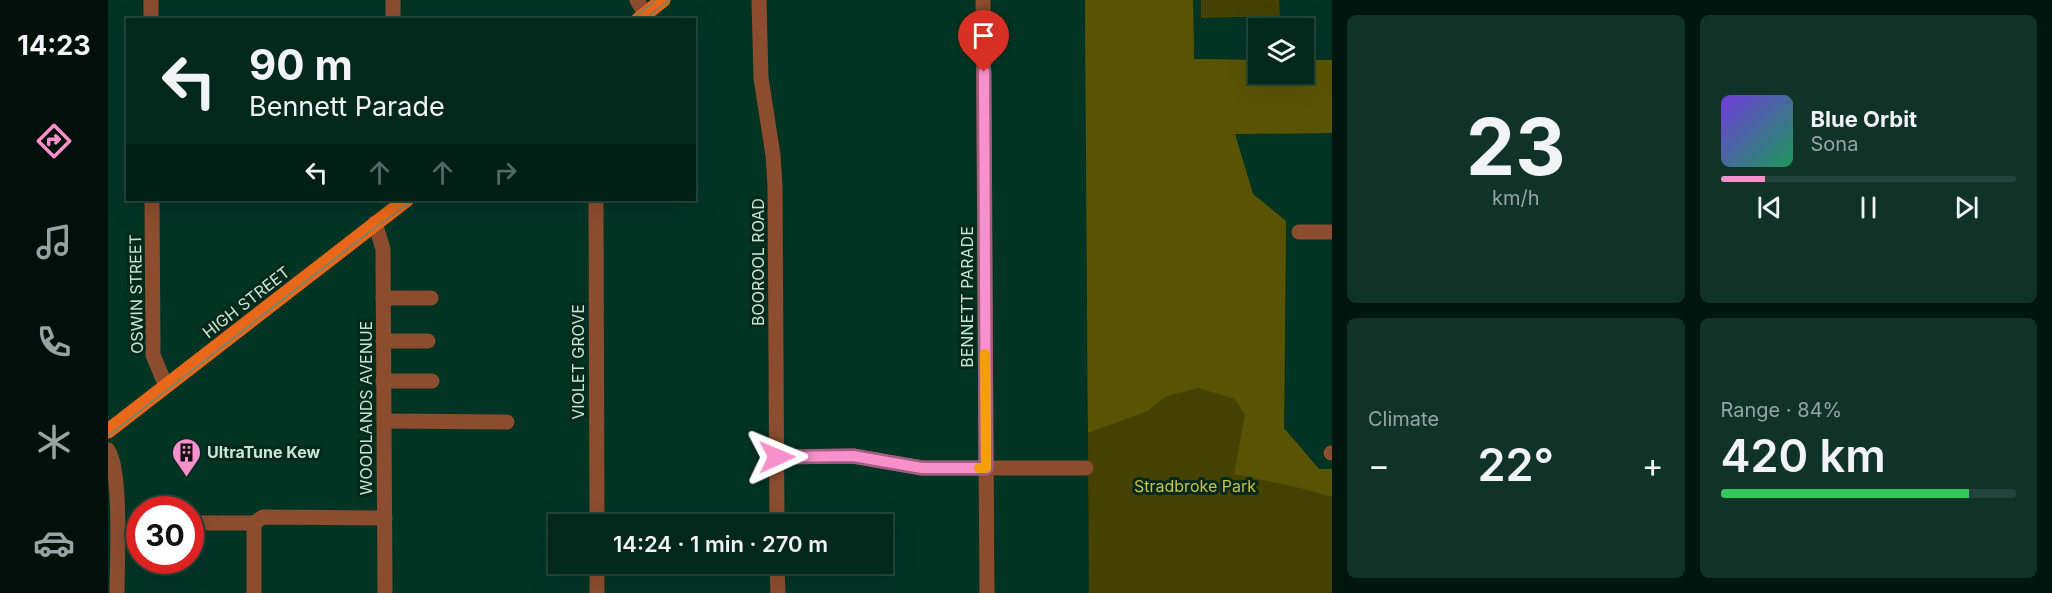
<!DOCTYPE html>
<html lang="en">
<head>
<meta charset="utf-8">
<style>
	body { margin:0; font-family:Inter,sans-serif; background:#103328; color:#f1f3f6; height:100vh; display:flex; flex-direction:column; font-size:22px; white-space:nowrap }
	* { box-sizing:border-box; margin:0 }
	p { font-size:20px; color:#96a5a3 }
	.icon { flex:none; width:33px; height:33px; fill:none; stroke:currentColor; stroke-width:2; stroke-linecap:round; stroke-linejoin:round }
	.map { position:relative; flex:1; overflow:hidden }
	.sheet { display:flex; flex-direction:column; gap:15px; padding:15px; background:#01150f; width:720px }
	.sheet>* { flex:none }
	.banner { position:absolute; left:18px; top:18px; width:570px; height:183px; border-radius:0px; box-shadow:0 6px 24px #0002,0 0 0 2px #23443a; background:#02271b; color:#f1f3f6; overflow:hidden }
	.controls { position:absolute; left:1140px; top:18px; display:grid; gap:12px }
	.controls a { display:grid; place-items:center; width:66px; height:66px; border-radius:0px; background:#02271b; box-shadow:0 6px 24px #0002,0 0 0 2px #23443a; font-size:30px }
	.speed { position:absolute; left:18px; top:496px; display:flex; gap:12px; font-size:30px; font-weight:700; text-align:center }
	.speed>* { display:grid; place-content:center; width:78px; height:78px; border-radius:50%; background:#02271b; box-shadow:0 6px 24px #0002,0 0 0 2px #23443a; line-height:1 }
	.speed .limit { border:9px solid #d22; background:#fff; color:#111 }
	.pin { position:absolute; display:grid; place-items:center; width:51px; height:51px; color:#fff; margin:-62px -26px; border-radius:50% 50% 50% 0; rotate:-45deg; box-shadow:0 0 6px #0007 }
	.pin .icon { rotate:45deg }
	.me { position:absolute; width:66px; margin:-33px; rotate:89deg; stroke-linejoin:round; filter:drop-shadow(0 0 4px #0008) }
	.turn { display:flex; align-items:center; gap:21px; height:126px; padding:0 24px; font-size:27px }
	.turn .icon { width:78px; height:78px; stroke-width:2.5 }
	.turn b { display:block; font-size:42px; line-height:51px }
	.lanes { display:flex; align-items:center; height:57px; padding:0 24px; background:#0003; justify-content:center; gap:30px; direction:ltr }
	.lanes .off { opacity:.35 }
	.big { font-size:45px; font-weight:600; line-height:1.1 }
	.sheet .card { flex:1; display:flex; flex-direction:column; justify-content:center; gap:9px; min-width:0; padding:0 21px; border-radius:9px; background:#103328 }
	.sheet .dial { align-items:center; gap:0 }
	.dial b { font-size:78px; line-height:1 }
	.song { display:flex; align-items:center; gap:18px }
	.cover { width:72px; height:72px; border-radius:9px; background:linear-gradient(135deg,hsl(260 70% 55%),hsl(150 70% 35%)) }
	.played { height:6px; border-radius:3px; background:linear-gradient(90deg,#f890cb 15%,#23443a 15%) }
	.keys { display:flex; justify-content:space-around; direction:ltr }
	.heat { display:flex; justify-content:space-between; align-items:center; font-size:33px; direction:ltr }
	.charge { height:9px; border-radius:4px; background:linear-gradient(90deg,#34c759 84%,#23443a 0) }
	.sheet .tiles { flex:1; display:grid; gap:15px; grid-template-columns:repeat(2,1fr) }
	.trip { position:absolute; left:440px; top:514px; width:345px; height:60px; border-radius:0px; background:#02271b; box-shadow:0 6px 24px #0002,0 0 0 2px #23443a; font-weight:600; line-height:60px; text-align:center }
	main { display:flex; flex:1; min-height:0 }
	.tab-bar { display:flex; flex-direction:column; width:108px; justify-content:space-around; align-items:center; background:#01100b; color:#96a5a3 }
	.tab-bar .icon { width:42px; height:42px }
	.tab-bar .current { color:#f890cb }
	.tab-bar b { font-size:27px; color:#f1f3f6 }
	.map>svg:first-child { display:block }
</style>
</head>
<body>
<main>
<nav class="tab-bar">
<b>14:23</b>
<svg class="icon current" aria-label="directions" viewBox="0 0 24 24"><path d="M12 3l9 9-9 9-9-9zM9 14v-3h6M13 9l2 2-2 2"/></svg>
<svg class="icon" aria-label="music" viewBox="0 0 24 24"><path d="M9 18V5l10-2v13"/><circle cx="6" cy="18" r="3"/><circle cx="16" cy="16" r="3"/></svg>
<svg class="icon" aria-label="phone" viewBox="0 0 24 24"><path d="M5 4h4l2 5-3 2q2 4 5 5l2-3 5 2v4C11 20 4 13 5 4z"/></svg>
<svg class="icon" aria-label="climate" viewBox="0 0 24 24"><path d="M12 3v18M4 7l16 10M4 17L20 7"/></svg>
<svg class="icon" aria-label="car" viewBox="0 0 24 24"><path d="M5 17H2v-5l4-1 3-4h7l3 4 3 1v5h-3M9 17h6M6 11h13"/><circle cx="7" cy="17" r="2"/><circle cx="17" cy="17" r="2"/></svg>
</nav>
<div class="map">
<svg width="1224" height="593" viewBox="0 0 1224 593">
	<rect width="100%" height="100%" fill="#023424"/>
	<g fill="#454100">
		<polygon points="977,0 1085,0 1086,59 1150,60 1150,74 1196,74 1196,60 1224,60 1224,133 1127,134 1145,194 1178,221 1176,428 1211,469 1224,469 1224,593 981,593"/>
		<polygon points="1093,0 1171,0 1172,16 1093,18"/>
	</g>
	<polygon fill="#595404" points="977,0 1085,0 1086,59 1150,60 1150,74 1196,74 1196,60 1224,60 1224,133 1127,134 1145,194 1178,221 1176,428 1211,469 1224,469 1224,497 1192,488 1126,474 1137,415 1127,399 1090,388 1057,397 1040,411 980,433"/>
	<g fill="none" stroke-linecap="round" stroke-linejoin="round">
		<g stroke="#8b4d2e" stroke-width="15">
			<polyline points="43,0 43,20"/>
			<polyline points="285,0 285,20"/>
			<polyline points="529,0 537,14"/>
			<polyline points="651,0 653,78 665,155 667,186 669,525"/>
			<polyline points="875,0 879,593"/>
			<polyline points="44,200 45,355 58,386"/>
			<polyline points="488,200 489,525"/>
			<polyline points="267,223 275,249 277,593"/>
			<polyline points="1191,232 1224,232"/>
			<polyline points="275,298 323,298"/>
			<polyline points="275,341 320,341"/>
			<polyline points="275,381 324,381"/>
			<polyline points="276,421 399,422"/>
			<path d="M0,450C14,470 9,564 9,593"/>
			<polyline points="1223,453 1224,453"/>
			<polyline points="669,457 745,456 814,468 978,468"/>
			<polyline points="82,523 146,523"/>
			<polyline points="489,564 489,593"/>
			<polyline points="669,564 670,593"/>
			<polyline points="146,593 146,523 155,517 277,518"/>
		</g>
		<g stroke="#e96718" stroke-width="15">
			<polyline points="530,20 555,0"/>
			<polyline points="0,431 298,200"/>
		</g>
		<g stroke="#628a7b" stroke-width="1.5">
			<polyline points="542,15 561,0"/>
			<polyline points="523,20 548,0"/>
			<polyline points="0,436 269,226 306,200"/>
		</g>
	</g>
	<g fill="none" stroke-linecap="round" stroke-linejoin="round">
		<defs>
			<polyline id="route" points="669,457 745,456 814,468 878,468 876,72"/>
		</defs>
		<use href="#route" stroke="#a15e84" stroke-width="15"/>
		<use href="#route" stroke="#f890cb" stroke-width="10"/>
		<polyline stroke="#f59e0b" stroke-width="10" points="871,468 878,468 877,354"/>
	</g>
	<defs>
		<symbol id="building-pin" viewBox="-11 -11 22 30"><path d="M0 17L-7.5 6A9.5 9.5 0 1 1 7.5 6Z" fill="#f890cb" stroke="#07281c"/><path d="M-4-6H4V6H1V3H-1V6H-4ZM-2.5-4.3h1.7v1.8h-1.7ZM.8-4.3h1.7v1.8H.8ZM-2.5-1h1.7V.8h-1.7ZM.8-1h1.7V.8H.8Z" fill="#111"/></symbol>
	</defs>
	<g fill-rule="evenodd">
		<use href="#building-pin" x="62" y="436" width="33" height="45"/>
	</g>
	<g text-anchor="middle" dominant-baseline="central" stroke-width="6" stroke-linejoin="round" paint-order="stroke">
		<g font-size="16" fill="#c8e6d8" stroke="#07281c">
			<text transform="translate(650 262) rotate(-90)">BOOROOL ROAD</text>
			<text transform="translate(28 294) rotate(-91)">OSWIN STREET</text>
			<text transform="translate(859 297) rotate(-90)">BENNETT PARADE</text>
			<text transform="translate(138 302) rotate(-38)">HIGH STREET</text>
			<text transform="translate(470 362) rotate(-90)">VIOLET GROVE</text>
			<text transform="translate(258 408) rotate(-90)">WOODLANDS AVENUE</text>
		</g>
		<g font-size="16" font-weight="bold" fill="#c8e6d8" stroke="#07281c" text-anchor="start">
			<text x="99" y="452">UltraTune Kew</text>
		</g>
		<g font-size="16" fill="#ccc344" stroke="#07281c">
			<text x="1087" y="486">Stradbroke Park</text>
		</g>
	</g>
</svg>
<div class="controls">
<a><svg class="icon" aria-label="layers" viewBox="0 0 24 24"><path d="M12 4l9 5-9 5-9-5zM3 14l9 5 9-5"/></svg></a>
</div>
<div class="speed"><div class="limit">30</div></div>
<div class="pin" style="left:876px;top:72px;background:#d93025"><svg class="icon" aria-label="arrive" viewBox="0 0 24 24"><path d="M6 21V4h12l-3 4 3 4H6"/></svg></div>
<svg class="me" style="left:669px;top:457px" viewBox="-20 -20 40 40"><path d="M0-17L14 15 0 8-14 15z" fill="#f890cb" stroke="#fff" stroke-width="4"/></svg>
<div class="trip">14:24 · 1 min · 270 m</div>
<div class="banner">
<div class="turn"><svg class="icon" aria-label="left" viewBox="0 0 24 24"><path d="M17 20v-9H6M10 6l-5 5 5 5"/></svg><div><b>90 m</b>Bennett Parade</div></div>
<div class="lanes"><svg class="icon" aria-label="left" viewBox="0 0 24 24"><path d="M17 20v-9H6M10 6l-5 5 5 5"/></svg><svg class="icon off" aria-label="ahead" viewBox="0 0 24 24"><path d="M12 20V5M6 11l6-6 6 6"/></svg><svg class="icon off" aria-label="ahead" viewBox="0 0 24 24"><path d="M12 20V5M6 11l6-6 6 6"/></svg><svg class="icon off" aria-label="right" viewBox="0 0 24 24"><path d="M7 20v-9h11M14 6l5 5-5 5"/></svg></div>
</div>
</div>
<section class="sheet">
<div class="tiles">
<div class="card dial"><b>23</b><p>km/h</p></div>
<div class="card">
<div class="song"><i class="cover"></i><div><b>Blue Orbit</b><p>Sona</p></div></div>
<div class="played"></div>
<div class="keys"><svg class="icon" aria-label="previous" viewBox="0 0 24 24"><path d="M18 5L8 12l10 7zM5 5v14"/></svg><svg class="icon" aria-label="pause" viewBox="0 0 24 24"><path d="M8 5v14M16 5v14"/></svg><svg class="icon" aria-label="next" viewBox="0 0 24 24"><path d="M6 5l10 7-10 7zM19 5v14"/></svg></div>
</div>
<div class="card"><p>Climate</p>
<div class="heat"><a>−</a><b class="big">22°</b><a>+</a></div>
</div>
<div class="card"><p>Range · 84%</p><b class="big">420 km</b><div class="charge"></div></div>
</div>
</section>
</main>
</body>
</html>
